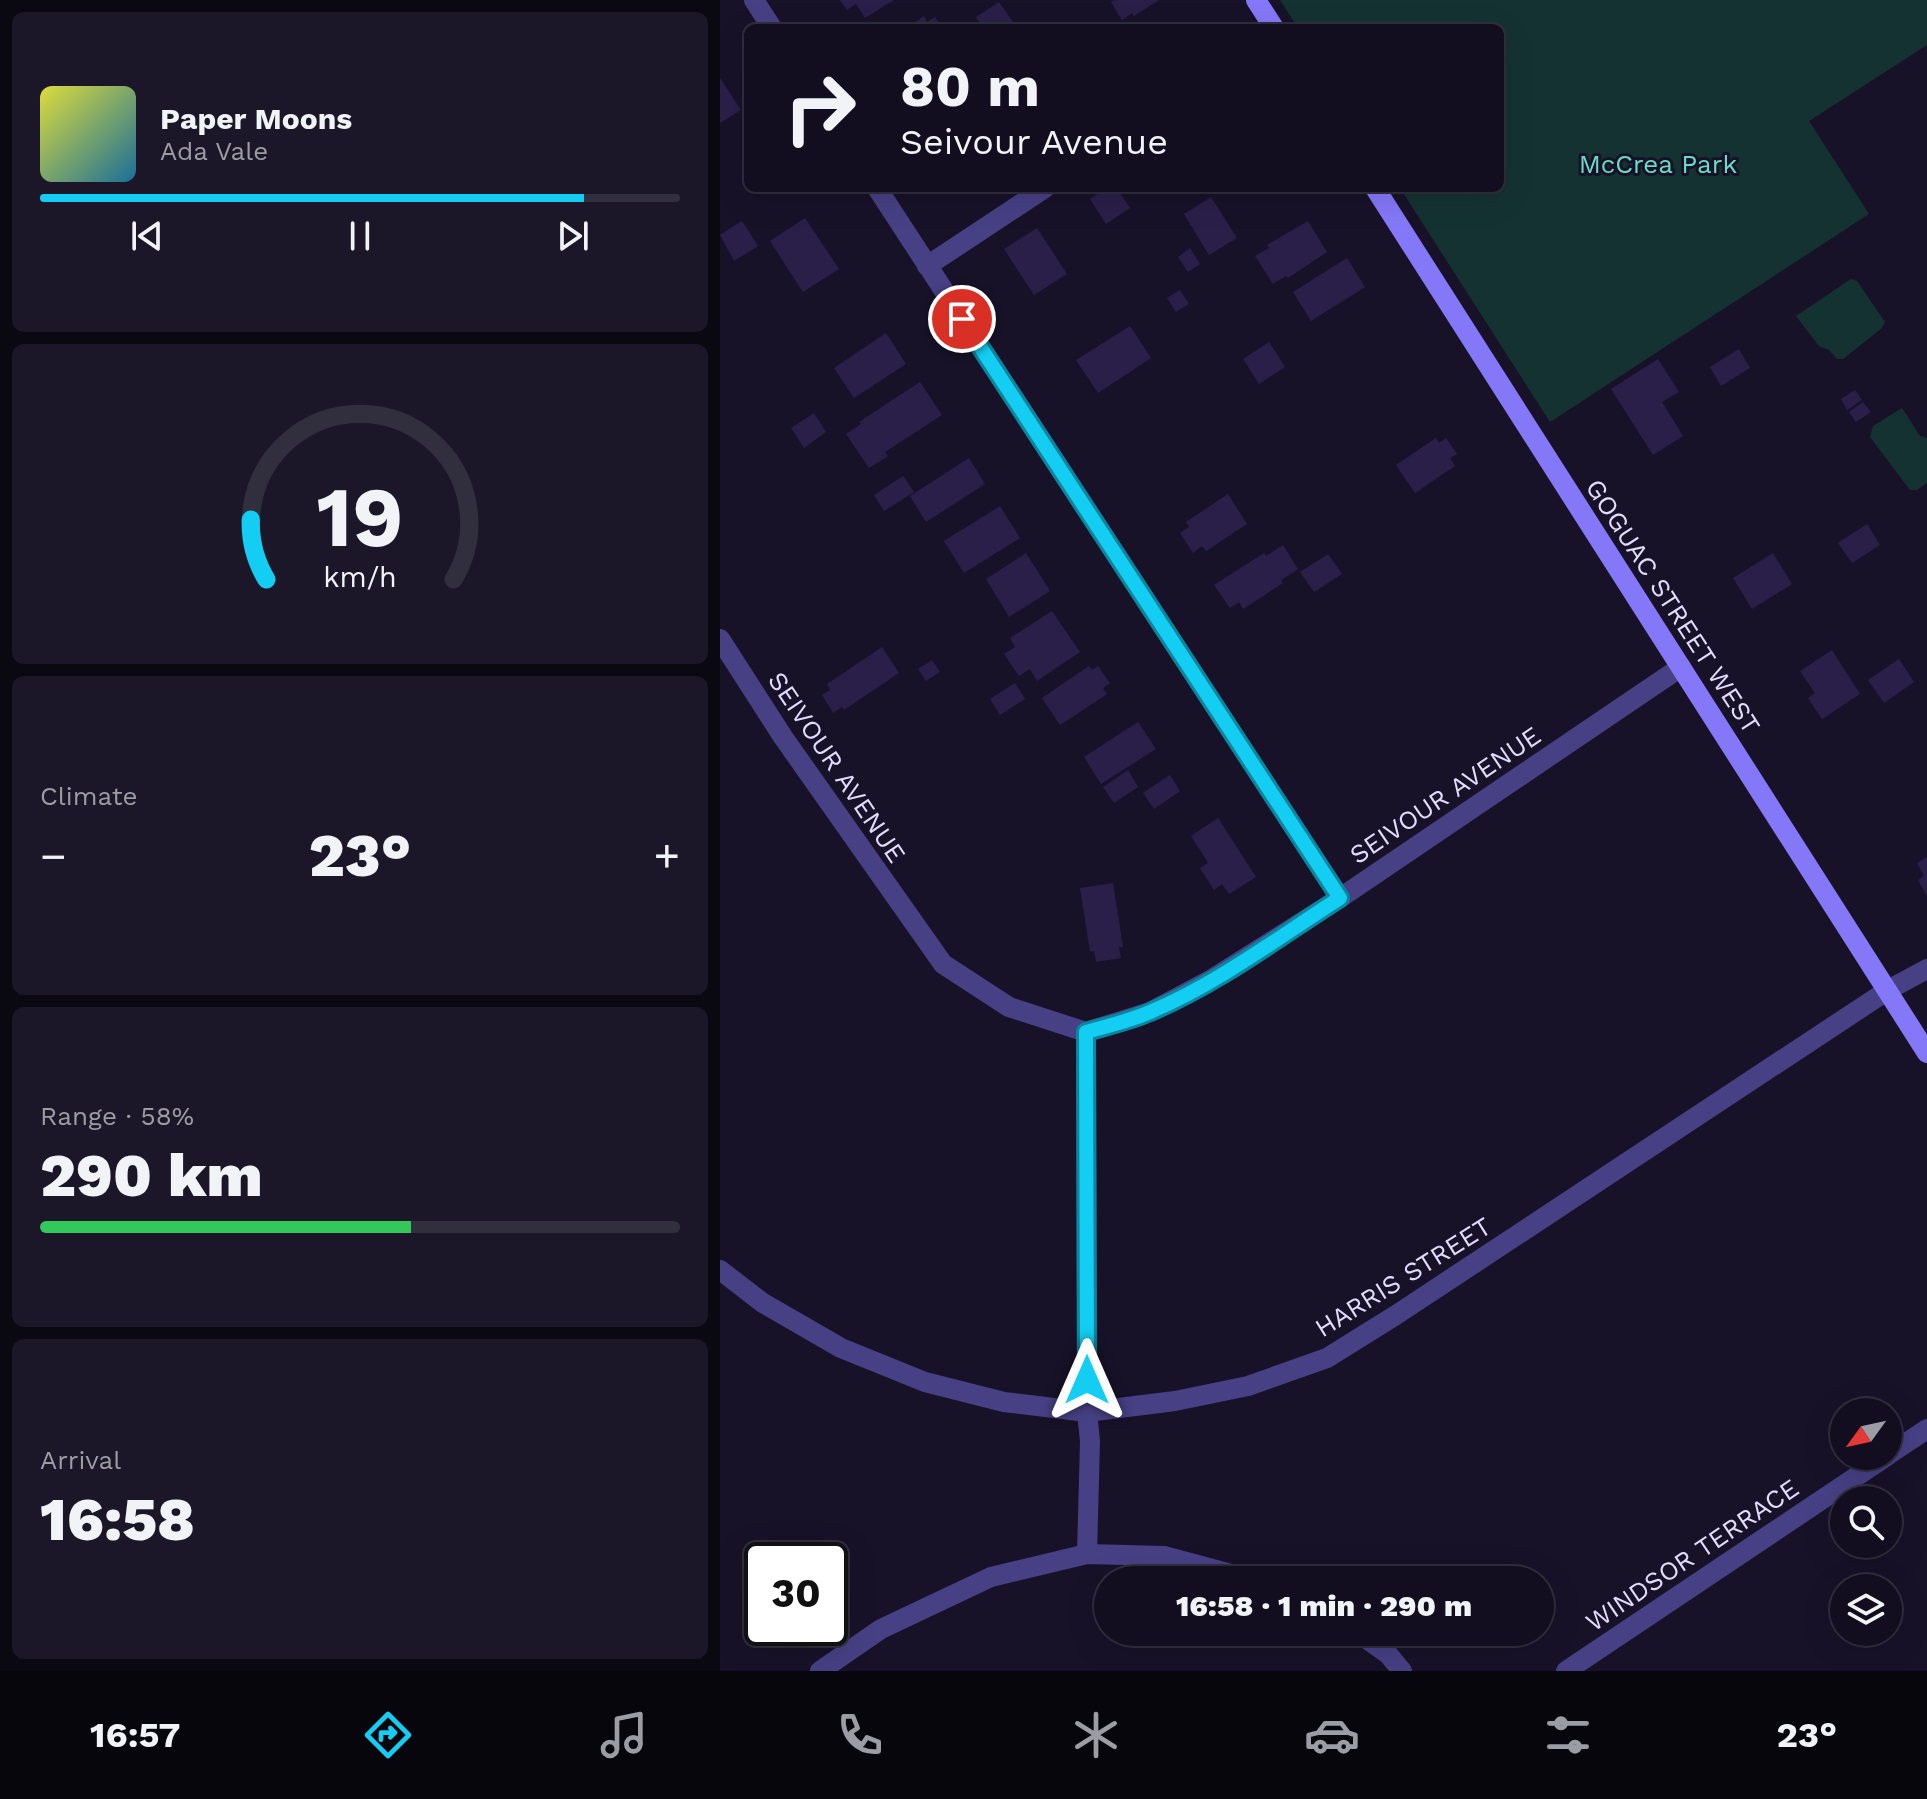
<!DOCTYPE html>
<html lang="en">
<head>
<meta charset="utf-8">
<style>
	body { margin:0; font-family:"Work Sans",sans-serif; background:#1b1728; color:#f1f3f6; height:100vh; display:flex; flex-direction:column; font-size:30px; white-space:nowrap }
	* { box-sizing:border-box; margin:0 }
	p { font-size:26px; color:#9c9ca4 }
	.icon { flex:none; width:44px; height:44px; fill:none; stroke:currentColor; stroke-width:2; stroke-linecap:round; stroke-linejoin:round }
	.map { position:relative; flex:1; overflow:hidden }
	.panel { display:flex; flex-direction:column; gap:12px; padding:12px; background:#0a0811; width:720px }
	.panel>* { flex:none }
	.guide { position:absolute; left:24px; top:24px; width:760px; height:168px; border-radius:12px; box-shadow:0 8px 32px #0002,0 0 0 2px #312e3d; background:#120e1f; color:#f1f3f6; overflow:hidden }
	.needle { width:52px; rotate:237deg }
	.buttons { position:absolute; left:1110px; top:1398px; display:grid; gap:16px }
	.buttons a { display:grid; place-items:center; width:72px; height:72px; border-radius:50%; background:#120e1f; box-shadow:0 8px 32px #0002,0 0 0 2px #312e3d; font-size:40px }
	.speed { position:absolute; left:24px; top:1542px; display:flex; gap:16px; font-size:40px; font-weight:700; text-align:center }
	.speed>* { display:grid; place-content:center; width:104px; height:104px; border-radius:50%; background:#120e1f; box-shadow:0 8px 32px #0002,0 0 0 2px #312e3d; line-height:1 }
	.speed .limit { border:4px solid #111; border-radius:12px; background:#fff; color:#111 }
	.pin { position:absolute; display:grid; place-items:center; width:68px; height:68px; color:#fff; margin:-34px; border:4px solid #fff; border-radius:50%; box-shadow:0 2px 8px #0007 }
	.me { position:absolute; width:88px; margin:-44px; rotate:0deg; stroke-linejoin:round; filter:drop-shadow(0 0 6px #0008) }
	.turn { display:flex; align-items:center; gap:28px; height:168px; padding:0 24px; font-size:36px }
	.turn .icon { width:104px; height:104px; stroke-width:2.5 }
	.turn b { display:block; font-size:56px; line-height:68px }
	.big { font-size:60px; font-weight:800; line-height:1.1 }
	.panel .card { flex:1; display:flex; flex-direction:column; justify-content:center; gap:12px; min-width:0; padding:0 28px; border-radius:12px; background:#1b1728 }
	.panel .dial { align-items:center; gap:0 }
	.dial svg { height:208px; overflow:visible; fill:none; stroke:#312e3d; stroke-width:7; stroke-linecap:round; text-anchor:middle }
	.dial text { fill:#f1f3f6; stroke:none }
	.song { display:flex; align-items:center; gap:24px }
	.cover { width:96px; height:96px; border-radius:12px; background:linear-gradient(135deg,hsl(60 70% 55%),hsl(200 70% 35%)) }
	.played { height:8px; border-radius:4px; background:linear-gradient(90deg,#13cdf2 85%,#312e3d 85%) }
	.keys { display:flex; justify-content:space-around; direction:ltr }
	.heat { display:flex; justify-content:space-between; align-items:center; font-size:44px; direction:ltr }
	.charge { height:12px; border-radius:6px; background:linear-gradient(90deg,#34c759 58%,#312e3d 0) }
	.trip { position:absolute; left:374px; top:1566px; width:460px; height:80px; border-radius:40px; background:#120e1f; box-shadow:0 8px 32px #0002,0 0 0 2px #312e3d; font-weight:800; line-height:80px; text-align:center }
	.tabs { display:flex; height:128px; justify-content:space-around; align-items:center; background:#07060c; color:#9c9ca4 }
	.tabs .icon { width:56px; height:56px }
	.tabs .active { color:#13cdf2 }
	.tabs b { font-size:36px; color:#f1f3f6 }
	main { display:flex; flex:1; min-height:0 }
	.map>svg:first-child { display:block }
</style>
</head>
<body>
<main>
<section class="panel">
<div class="card">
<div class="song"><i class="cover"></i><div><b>Paper Moons</b><p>Ada Vale</p></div></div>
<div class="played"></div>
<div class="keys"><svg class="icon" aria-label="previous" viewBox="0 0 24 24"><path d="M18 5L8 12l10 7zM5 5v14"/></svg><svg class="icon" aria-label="pause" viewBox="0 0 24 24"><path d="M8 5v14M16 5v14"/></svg><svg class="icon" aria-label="next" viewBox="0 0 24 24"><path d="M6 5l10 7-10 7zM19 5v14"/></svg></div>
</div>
<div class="card dial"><svg viewBox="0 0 100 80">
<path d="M14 69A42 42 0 1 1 86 69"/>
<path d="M14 69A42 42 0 0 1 8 46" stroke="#13cdf2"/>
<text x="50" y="56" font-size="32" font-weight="700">19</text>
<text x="50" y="72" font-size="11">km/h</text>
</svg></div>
<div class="card"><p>Climate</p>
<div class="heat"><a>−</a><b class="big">23°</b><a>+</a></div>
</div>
<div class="card"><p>Range · 58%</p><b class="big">290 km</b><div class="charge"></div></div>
<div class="card"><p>Arrival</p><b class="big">16:58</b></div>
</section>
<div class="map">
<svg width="1207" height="1671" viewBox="0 0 1207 1671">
	<rect width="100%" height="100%" fill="#181229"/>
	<g fill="#153233">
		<polygon points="560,0 1207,0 1207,45 1089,121 1149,214 830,422 680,188 780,188 780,28 578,28"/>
		<polygon points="1131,279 1137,281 1165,322 1162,328 1123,359 1117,359 1109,350 1099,346 1076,316"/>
		<polygon points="1182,408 1200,436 1207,438 1207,483 1197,490 1190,490 1150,437 1153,426"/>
	</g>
	<g fill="#2a1f49">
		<polygon points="120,0 174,0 145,18 136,4 127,10"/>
		<polygon points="395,0 439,0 414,16 412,13 402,20 391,2"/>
		<polygon points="279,2 297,28 263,28 256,17"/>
		<polygon points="204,16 207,22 215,17 222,28 186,28"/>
		<polygon points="0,78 21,110 0,123"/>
		<polygon points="387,188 397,188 410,208 386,224 370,199"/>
		<polygon points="491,197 517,238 489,255 464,214"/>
		<polygon points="85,218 119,269 83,292 50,241"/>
		<polygon points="22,221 38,246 14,261 0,235"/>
		<polygon points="588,221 607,252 568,278 566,276 553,284 535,256 549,248 547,245"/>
		<polygon points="317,228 347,274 314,295 284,249"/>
		<polygon points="470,248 480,264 468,272 458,257"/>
		<polygon points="627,258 645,287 591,321 573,292"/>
		<polygon points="460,290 469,304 456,312 447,298"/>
		<polygon points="410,326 431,358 378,393 356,360"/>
		<polygon points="166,333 186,364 134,398 114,368"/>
		<polygon points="549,342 565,367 539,384 523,359"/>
		<polygon points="1019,349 1030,368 1001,386 990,367"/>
		<polygon points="938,359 959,392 942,402 963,436 933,455 891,389"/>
		<polygon points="200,382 222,415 165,452 168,456 149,468 126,434 141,424 139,422"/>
		<polygon points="1135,390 1142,400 1127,410 1121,399"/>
		<polygon points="1143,402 1151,412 1136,422 1129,412"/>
		<polygon points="94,413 106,432 84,448 71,428"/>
		<polygon points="716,438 719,443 726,438 737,454 730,458 735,466 695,493 676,465"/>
		<polygon points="249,458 265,484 206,522 190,496"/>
		<polygon points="183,476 194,492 164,511 154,495"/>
		<polygon points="508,494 527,524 486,551 482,546 473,553 460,533 469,527 466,522"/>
		<polygon points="280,506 300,538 244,573 224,541"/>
		<polygon points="1147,524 1160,545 1132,563 1118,543"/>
		<polygon points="563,545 578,569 561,580 563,583 523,609 519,602 510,608 494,585 544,553 546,556"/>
		<polygon points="306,553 330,591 289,617 266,579"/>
		<polygon points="1053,553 1072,584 1032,609 1013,578"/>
		<polygon points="608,554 622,574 594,592 580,572"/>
		<polygon points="332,611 360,652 317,681 310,669 299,676 284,654 295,647 290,638"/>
		<polygon points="162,647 179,673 124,710 122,707 113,713 102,695 110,690 107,684"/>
		<polygon points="1112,650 1140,694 1102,719 1088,698 1095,693 1080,671"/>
		<polygon points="1179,659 1194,682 1164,703 1148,680"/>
		<polygon points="212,660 220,672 206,681 198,669"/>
		<polygon points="369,666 372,670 378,666 390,683 383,688 387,694 340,725 322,698"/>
		<polygon points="295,683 305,699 280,715 270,699"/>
		<polygon points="418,722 436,749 381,784 364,757"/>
		<polygon points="408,770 418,787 394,803 383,787"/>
		<polygon points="450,775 460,791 434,809 423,793"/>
		<polygon points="498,818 536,877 509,894 502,884 494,890 480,868 488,863 471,836"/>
		<polygon points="1207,857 1207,896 1198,880 1204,876 1197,863"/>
		<polygon points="393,883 403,947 399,947 401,958 376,962 374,951 370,952 360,888"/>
	</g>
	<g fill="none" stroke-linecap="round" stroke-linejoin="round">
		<g stroke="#474085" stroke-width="20">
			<polyline points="34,0 52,28"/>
			<polyline points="157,188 620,898"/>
			<polyline points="207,266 325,188"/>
			<polyline points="0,639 63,737 223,964 289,1007 366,1032 430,1012 492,979 620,898 961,667"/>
			<polyline points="366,1032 367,1412 370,1441 367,1554"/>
			<polyline points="0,1270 43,1303 121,1348 205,1382 284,1402 367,1412 455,1401 528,1386 607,1358 676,1315 1168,990 1207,969"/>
			<polyline points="1168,1455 1207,1429"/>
			<polyline points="637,1632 668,1654 682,1671"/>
			<polyline points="100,1671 161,1629 271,1577 367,1554 444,1556 533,1580"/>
			<polyline points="846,1671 1167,1456"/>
		</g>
		<g stroke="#8478f8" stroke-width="20">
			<polyline points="536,0 554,28"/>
			<polyline points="655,188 1207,1053"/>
		</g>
	</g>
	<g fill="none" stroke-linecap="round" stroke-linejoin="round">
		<defs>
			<path id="route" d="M242,319L620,898C559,937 497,984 430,1012C410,1021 387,1026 366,1032L367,1380"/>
		</defs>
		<use href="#route" stroke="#0c859d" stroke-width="20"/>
		<use href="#route" stroke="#13cdf2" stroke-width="14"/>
	</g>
	<g text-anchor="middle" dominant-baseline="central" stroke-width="6" stroke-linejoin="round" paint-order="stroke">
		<g font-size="26" fill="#6adbc6" stroke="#181229">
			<text x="938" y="164">McCrea Park</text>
		</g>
		<g font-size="26" fill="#e2dcfd" stroke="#181229">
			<text transform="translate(953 606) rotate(57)">GOGUAC STREET WEST</text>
			<text transform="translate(117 767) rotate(56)">SEIVOUR AVENUE</text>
			<text transform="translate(725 795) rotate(-34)">SEIVOUR AVENUE</text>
			<text transform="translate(683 1277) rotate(-32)">HARRIS STREET</text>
			<text transform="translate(972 1555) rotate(-34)">WINDSOR TERRACE</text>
		</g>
	</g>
</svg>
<div class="buttons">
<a><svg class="needle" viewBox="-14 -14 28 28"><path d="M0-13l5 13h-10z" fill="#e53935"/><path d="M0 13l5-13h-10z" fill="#9c9ca4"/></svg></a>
<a><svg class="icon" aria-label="search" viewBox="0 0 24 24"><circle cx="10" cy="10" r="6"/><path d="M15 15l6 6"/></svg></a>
<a><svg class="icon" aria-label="layers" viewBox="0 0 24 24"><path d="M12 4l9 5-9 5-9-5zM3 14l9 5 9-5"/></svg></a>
</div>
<div class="speed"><div class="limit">30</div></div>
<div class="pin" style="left:242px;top:319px;background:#d93025"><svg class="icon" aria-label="arrive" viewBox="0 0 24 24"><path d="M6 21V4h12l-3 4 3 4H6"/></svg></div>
<svg class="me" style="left:367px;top:1380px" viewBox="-20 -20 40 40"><path d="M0-17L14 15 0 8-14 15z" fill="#13cdf2" stroke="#fff" stroke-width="4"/></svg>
<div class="trip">16:58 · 1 min · 290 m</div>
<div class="guide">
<div class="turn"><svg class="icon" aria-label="right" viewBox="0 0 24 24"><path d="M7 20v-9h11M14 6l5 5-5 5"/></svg><div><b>80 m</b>Seivour Avenue</div></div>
</div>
</div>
</main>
<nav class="tabs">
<b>16:57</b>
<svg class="icon active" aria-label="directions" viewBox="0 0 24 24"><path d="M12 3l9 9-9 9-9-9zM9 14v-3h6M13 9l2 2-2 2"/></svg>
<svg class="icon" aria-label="music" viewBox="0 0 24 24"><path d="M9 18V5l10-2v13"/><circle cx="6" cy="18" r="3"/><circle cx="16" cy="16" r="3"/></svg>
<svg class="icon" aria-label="phone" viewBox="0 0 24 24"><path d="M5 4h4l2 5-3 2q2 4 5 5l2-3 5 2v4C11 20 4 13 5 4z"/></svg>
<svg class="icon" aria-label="climate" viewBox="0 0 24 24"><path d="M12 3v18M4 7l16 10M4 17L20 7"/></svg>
<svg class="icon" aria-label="car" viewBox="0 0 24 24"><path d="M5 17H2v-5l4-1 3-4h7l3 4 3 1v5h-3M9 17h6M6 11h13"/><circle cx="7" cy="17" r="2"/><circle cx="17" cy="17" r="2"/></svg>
<svg class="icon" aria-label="filters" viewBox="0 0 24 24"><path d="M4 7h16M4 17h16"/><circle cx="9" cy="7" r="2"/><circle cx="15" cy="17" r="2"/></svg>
<b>23°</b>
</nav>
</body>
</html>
